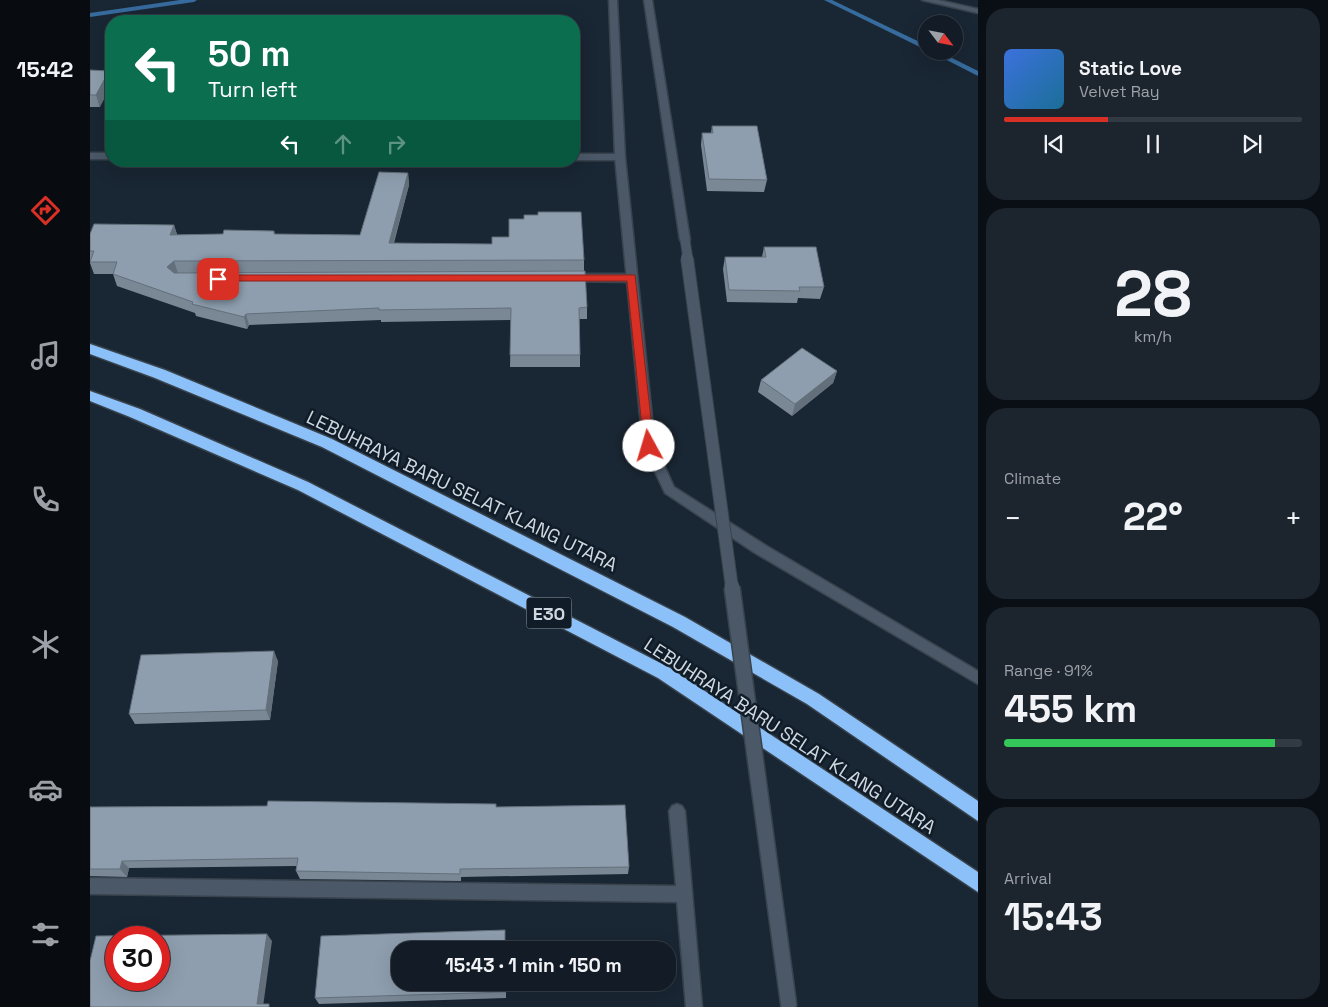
<!DOCTYPE html>
<html lang="en">
<head>
<meta charset="utf-8">
<style>
	body { margin:0; font-family:"Space Grotesk",sans-serif; background:#1c252e; color:#f1f3f6; height:100vh; display:flex; flex-direction:column; font-size:19px; white-space:nowrap }
	* { box-sizing:border-box; margin:0 }
	p { font-size:16px; color:#9da1a7 }
	.icon { flex:none; width:28px; height:28px; fill:none; stroke:currentColor; stroke-width:2; stroke-linecap:round; stroke-linejoin:round }
	.map { position:relative; flex:1; overflow:hidden }
	.side { display:flex; flex-direction:column; gap:8px; padding:8px; background:#0a0f15; width:350px }
	.side>* { flex:none }
	.guide { position:absolute; left:15px; top:15px; width:475px; height:152px; border-radius:20px; box-shadow:0 5px 20px #0002,0 0 0 1px #323a43; background:#0b6e4f; color:#fff; overflow:hidden }
	.needle { width:32px; rotate:122deg }
	.tools { position:absolute; left:828px; top:15px; display:grid; gap:10px }
	.tools a { display:grid; place-items:center; width:45px; height:45px; border-radius:50%; background:#131c26; box-shadow:0 5px 20px #0002,0 0 0 1px #323a43; font-size:25px }
	.speed { position:absolute; left:15px; top:926px; display:flex; gap:10px; font-size:25px; font-weight:700; text-align:center }
	.speed>* { display:grid; place-content:center; width:65px; height:65px; border-radius:50%; background:#131c26; box-shadow:0 5px 20px #0002,0 0 0 1px #323a43; line-height:1 }
	.speed .limit { border:8px solid #d22; background:#fff; color:#111 }
	.pin { position:absolute; display:grid; place-items:center; width:42px; height:42px; color:#fff; margin:-21px; border-radius:10px; box-shadow:0 2px 8px #0006 }
	.me { position:absolute; width:55px; margin:-28px; rotate:354deg; stroke-linejoin:round; filter:drop-shadow(0 0 4px #0008) }
	.turn { display:flex; align-items:center; gap:18px; height:105px; padding:0 20px; font-size:22px }
	.turn .icon { width:65px; height:65px; stroke-width:2.5 }
	.turn b { display:block; font-size:35px; line-height:42px }
	.lanes { display:flex; align-items:center; height:48px; padding:0 20px; background:#0003; justify-content:center; gap:25px; direction:ltr }
	.lanes .off { opacity:.35 }
	.big { font-size:38px; font-weight:700; line-height:1.1 }
	.side .card { flex:1; display:flex; flex-direction:column; justify-content:center; gap:8px; min-width:0; padding:0 18px; border-radius:20px; background:#1c252e }
	.side .dial { align-items:center; gap:0 }
	.dial b { font-size:65px; line-height:1 }
	.song { display:flex; align-items:center; gap:15px }
	.cover { width:60px; height:60px; border-radius:8px; background:linear-gradient(135deg,hsl(220 70% 55%),hsl(200 70% 35%)) }
	.played { height:5px; border-radius:2px; background:linear-gradient(90deg,#d93025 35%,#323a43 35%) }
	.keys { display:flex; justify-content:space-around; direction:ltr }
	.heat { display:flex; justify-content:space-between; align-items:center; font-size:28px; direction:ltr }
	.charge { height:8px; border-radius:4px; background:linear-gradient(90deg,#34c759 91%,#323a43 0) }
	.trip { position:absolute; left:301px; top:941px; width:285px; height:50px; border-radius:20px; background:#131c26; box-shadow:0 5px 20px #0002,0 0 0 1px #323a43; font-weight:700; line-height:50px; text-align:center }
	main { display:flex; flex:1; min-height:0 }
	.menu { display:flex; flex-direction:column; width:90px; justify-content:space-around; align-items:center; background:#080b0f; color:#9da1a7 }
	.menu .icon { width:35px; height:35px }
	.menu .active { color:#d93025 }
	.menu b { font-size:22px; color:#f1f3f6 }
	.map>svg:first-child { display:block }
</style>
</head>
<body>
<main>
<nav class="menu">
<b>15:42</b>
<svg class="icon active" aria-label="directions" viewBox="0 0 24 24"><path d="M12 3l9 9-9 9-9-9zM9 14v-3h6M13 9l2 2-2 2"/></svg>
<svg class="icon" aria-label="music" viewBox="0 0 24 24"><path d="M9 18V5l10-2v13"/><circle cx="6" cy="18" r="3"/><circle cx="16" cy="16" r="3"/></svg>
<svg class="icon" aria-label="phone" viewBox="0 0 24 24"><path d="M5 4h4l2 5-3 2q2 4 5 5l2-3 5 2v4C11 20 4 13 5 4z"/></svg>
<svg class="icon" aria-label="climate" viewBox="0 0 24 24"><path d="M12 3v18M4 7l16 10M4 17L20 7"/></svg>
<svg class="icon" aria-label="car" viewBox="0 0 24 24"><path d="M5 17H2v-5l4-1 3-4h7l3 4 3 1v5h-3M9 17h6M6 11h13"/><circle cx="7" cy="17" r="2"/><circle cx="17" cy="17" r="2"/></svg>
<svg class="icon" aria-label="filters" viewBox="0 0 24 24"><path d="M4 7h16M4 17h16"/><circle cx="9" cy="7" r="2"/><circle cx="15" cy="17" r="2"/></svg>
</nav>
<div class="map">
<svg width="888" height="1007" viewBox="0 0 888 1007">
	<rect width="100%" height="100%" fill="#192633"/>
	<g fill="none" stroke-linecap="round" stroke-linejoin="round">
		<g fill="#376b9d" fill-rule="evenodd">
			<polygon points="90,0 107,0 104,2 0,17 0,13"/>
			<polygon points="734,0 742,0 836,45 836,50"/>
			<polygon points="839,51 848,51 888,71 888,76"/>
		</g>
		<defs>
			<g id="service">
				<polygon points="832,0 848,0 888,9 888,13"/>
				<rect x="0" y="153" width="21" height="6"/>
				<polygon points="484,154 530,154 535,157 530,160 484,160"/>
				<polygon points="478,274 542,274 547,278 542,282 474,281 473,278"/>
			</g>
			<g id="minor">
				<polygon points="519,0 527,0 535,157 565,446 584,487 675,545 888,671 888,684 665,553 575,493 553,446 525,157"/>
				<polygon points="554,0 562,0 600,240 595,243 590,240"/>
				<polygon points="587,804 592,806 595,811 612,1007 596,1007 587,902 0,894 0,878 586,886 579,811 582,806"/>
			</g>
			<g id="motorway">
				<polygon points="0,344 75,370 242,439 595,617 729,694 888,801 888,821 717,704 583,627 232,447 65,378 0,354"/>
				<polygon points="0,391 50,409 218,482 580,668 888,872 888,892 568,678 208,490 40,417 0,401"/>
			</g>
		</defs>
		<use href="#service" stroke="#39434d" stroke-width="3"/>
		<use href="#minor" stroke="#39434d" stroke-width="3"/>
		<use href="#motorway" stroke="#39434d" stroke-width="3"/>
		<use href="#service" fill="#4a5867" fill-rule="evenodd"/>
		<use href="#minor" fill="#4a5867" fill-rule="evenodd"/>
		<use href="#motorway" fill="#8bc1f8" fill-rule="evenodd"/>
		<defs>
			<polyline id="minor-bridge-far2" points="595,240 598,259"/>
			<polyline id="minor-bridge-far1" points="597,258 642,588"/>
			<polyline id="minor-bridge" points="642,587 699,1007"/>
		</defs>
		<use href="#minor-bridge-far2" stroke="#39434d" stroke-width="11" stroke-linecap="butt"/>
		<use href="#minor-bridge-far1" stroke="#39434d" stroke-width="14" stroke-linecap="butt"/>
		<use href="#minor-bridge" stroke="#39434d" stroke-width="18" stroke-linecap="butt"/>
		<use href="#minor-bridge-far2" stroke="#4a5867" stroke-width="9"/>
		<use href="#minor-bridge-far1" stroke="#4a5867" stroke-width="12"/>
		<use href="#minor-bridge" stroke="#4a5867" stroke-width="15"/>
	</g>
	<g fill="#7a8896">
		<polygon points="0,70 10,107 0,107"/>
		<polygon points="622,126 677,180 674,192 617,191 611,145 612,133 621,133"/>
		<polygon points="318,173 319,185 304,243 494,260 494,271 497,307 497,319 489,319 490,355 490,367 420,367 421,320 291,322 291,320 159,325 157,329 106,316 105,313 27,286 23,274 4,274 0,263 0,234 84,225 87,235 133,234 184,231 185,234 270,235"/>
		<polygon points="674,247 734,287 730,299 708,298 707,303 637,302 633,269 635,257 672,257"/>
		<polygon points="747,371 743,383 702,416 668,392 671,380"/>
		<polygon points="188,661 180,720 45,724 39,714"/>
		<polygon points="0,807 406,807 539,867 538,874 371,877 371,881 210,879 206,871 206,866 39,868 37,877 0,876"/>
		<polygon points="415,930 415,937 310,982 416,982 416,998 229,1004 225,998"/>
	</g>
	<g fill="#636f7a">
		<polygon points="19,71 21,78 21,86 10,107 6,95"/>
		<polygon points="318,173 319,185 300,255 299,243"/>
		<polygon points="84,225 88,237 80,235"/>
		<polygon points="84,261 88,273 81,279 77,267"/>
		<polygon points="156,314 159,325 157,329 154,317"/>
		<polygon points="747,371 743,383 702,416 705,404"/>
		<polygon points="184,651 188,661 180,720 176,710"/>
		<polygon points="32,861 39,868 37,877 30,869"/>
		<polygon points="177,934 182,941 173,1007 167,1004"/>
	</g>
	<g fill="#8e9eae" stroke="#636f7a" fill-rule="evenodd">
		<polygon points="0,70 19,71 6,95 0,95"/>
		<polygon points="622,126 667,126 677,180 619,179 612,133 623,133"/>
		<polygon points="289,172 318,173 299,243 402,244 402,237 419,237 419,219 434,219 434,215 448,215 448,212 491,212 494,260 84,261 77,267 84,273 495,271 497,307 489,308 490,355 420,355 421,308 289,310 289,308 156,314 154,317 102,304 103,302 23,274 27,262 0,262 4,251 0,251 0,234 4,224 84,225 80,235 133,234 134,230 184,231 184,234 270,235"/>
		<polygon points="674,247 726,247 734,287 709,287 710,291 639,290 635,257 676,257"/>
		<polygon points="712,348 747,371 705,404 671,380"/>
		<polygon points="184,651 176,710 39,714 51,655"/>
		<polygon points="178,801 406,804 406,807 535,805 539,867 370,869 370,874 206,871 208,858 32,861 30,869 0,869 0,807 177,806"/>
		<polygon points="415,930 415,950 310,950 310,982 415,982 416,992 225,998 231,936"/>
		<path d="M177,934L167,1004H179V1007H0V961L6,936ZM26,938H69V980H26Z"/>
	</g>
	<polygon fill="#d93025" stroke="#8d1f18" points="128,275 545,275 564,446 559,450 554,446 537,281 124,281 123,279"/>
	<g text-anchor="middle" dominant-baseline="central" stroke-width="5" stroke-linejoin="round" paint-order="stroke">
		<rect fill="#101d29" stroke="#96a0a9" stroke-width="1" x="436.5" y="597.5" width="45" height="31" rx="4"/>
		<g font-size="18" font-weight="bold" fill="#cfd8e0">
			<text x="459" y="613">E30</text>
		</g>
		<g font-size="19" fill="#cfd8e0" stroke="#101d29">
			<text transform="translate(372 491) rotate(26)">LEBUHRAYA BARU SELAT KLANG UTARA</text>
			<text transform="translate(700 736) rotate(33)">LEBUHRAYA BARU SELAT KLANG UTARA</text>
		</g>
	</g>
</svg>
<div class="tools">
<a><svg class="needle" viewBox="-14 -14 28 28"><path d="M0-13l5 13h-10z" fill="#e53935"/><path d="M0 13l5-13h-10z" fill="#9da1a7"/></svg></a>
</div>
<div class="speed"><div class="limit">30</div></div>
<div class="pin" style="left:128px;top:279px;background:#d93025"><svg class="icon" aria-label="arrive" viewBox="0 0 24 24"><path d="M6 21V4h12l-3 4 3 4H6"/></svg></div>
<svg class="me" style="left:559px;top:446px" viewBox="-20 -20 40 40"><circle r="19" fill="#fff"/><path d="M0-13L10 11 0 6-10 11z" fill="#d93025"/></svg>
<div class="trip">15:43 · 1 min · 150 m</div>
<div class="guide">
<div class="turn"><svg class="icon" aria-label="left" viewBox="0 0 24 24"><path d="M17 20v-9H6M10 6l-5 5 5 5"/></svg><div><b>50 m</b>Turn left</div></div>
<div class="lanes"><svg class="icon" aria-label="left" viewBox="0 0 24 24"><path d="M17 20v-9H6M10 6l-5 5 5 5"/></svg><svg class="icon off" aria-label="ahead" viewBox="0 0 24 24"><path d="M12 20V5M6 11l6-6 6 6"/></svg><svg class="icon off" aria-label="right" viewBox="0 0 24 24"><path d="M7 20v-9h11M14 6l5 5-5 5"/></svg></div>
</div>
</div>
<section class="side">
<div class="card">
<div class="song"><i class="cover"></i><div><b>Static Love</b><p>Velvet Ray</p></div></div>
<div class="played"></div>
<div class="keys"><svg class="icon" aria-label="previous" viewBox="0 0 24 24"><path d="M18 5L8 12l10 7zM5 5v14"/></svg><svg class="icon" aria-label="pause" viewBox="0 0 24 24"><path d="M8 5v14M16 5v14"/></svg><svg class="icon" aria-label="next" viewBox="0 0 24 24"><path d="M6 5l10 7-10 7zM19 5v14"/></svg></div>
</div>
<div class="card dial"><b>28</b><p>km/h</p></div>
<div class="card"><p>Climate</p>
<div class="heat"><a>−</a><b class="big">22°</b><a>+</a></div>
</div>
<div class="card"><p>Range · 91%</p><b class="big">455 km</b><div class="charge"></div></div>
<div class="card"><p>Arrival</p><b class="big">15:43</b></div>
</section>
</main>
</body>
</html>
